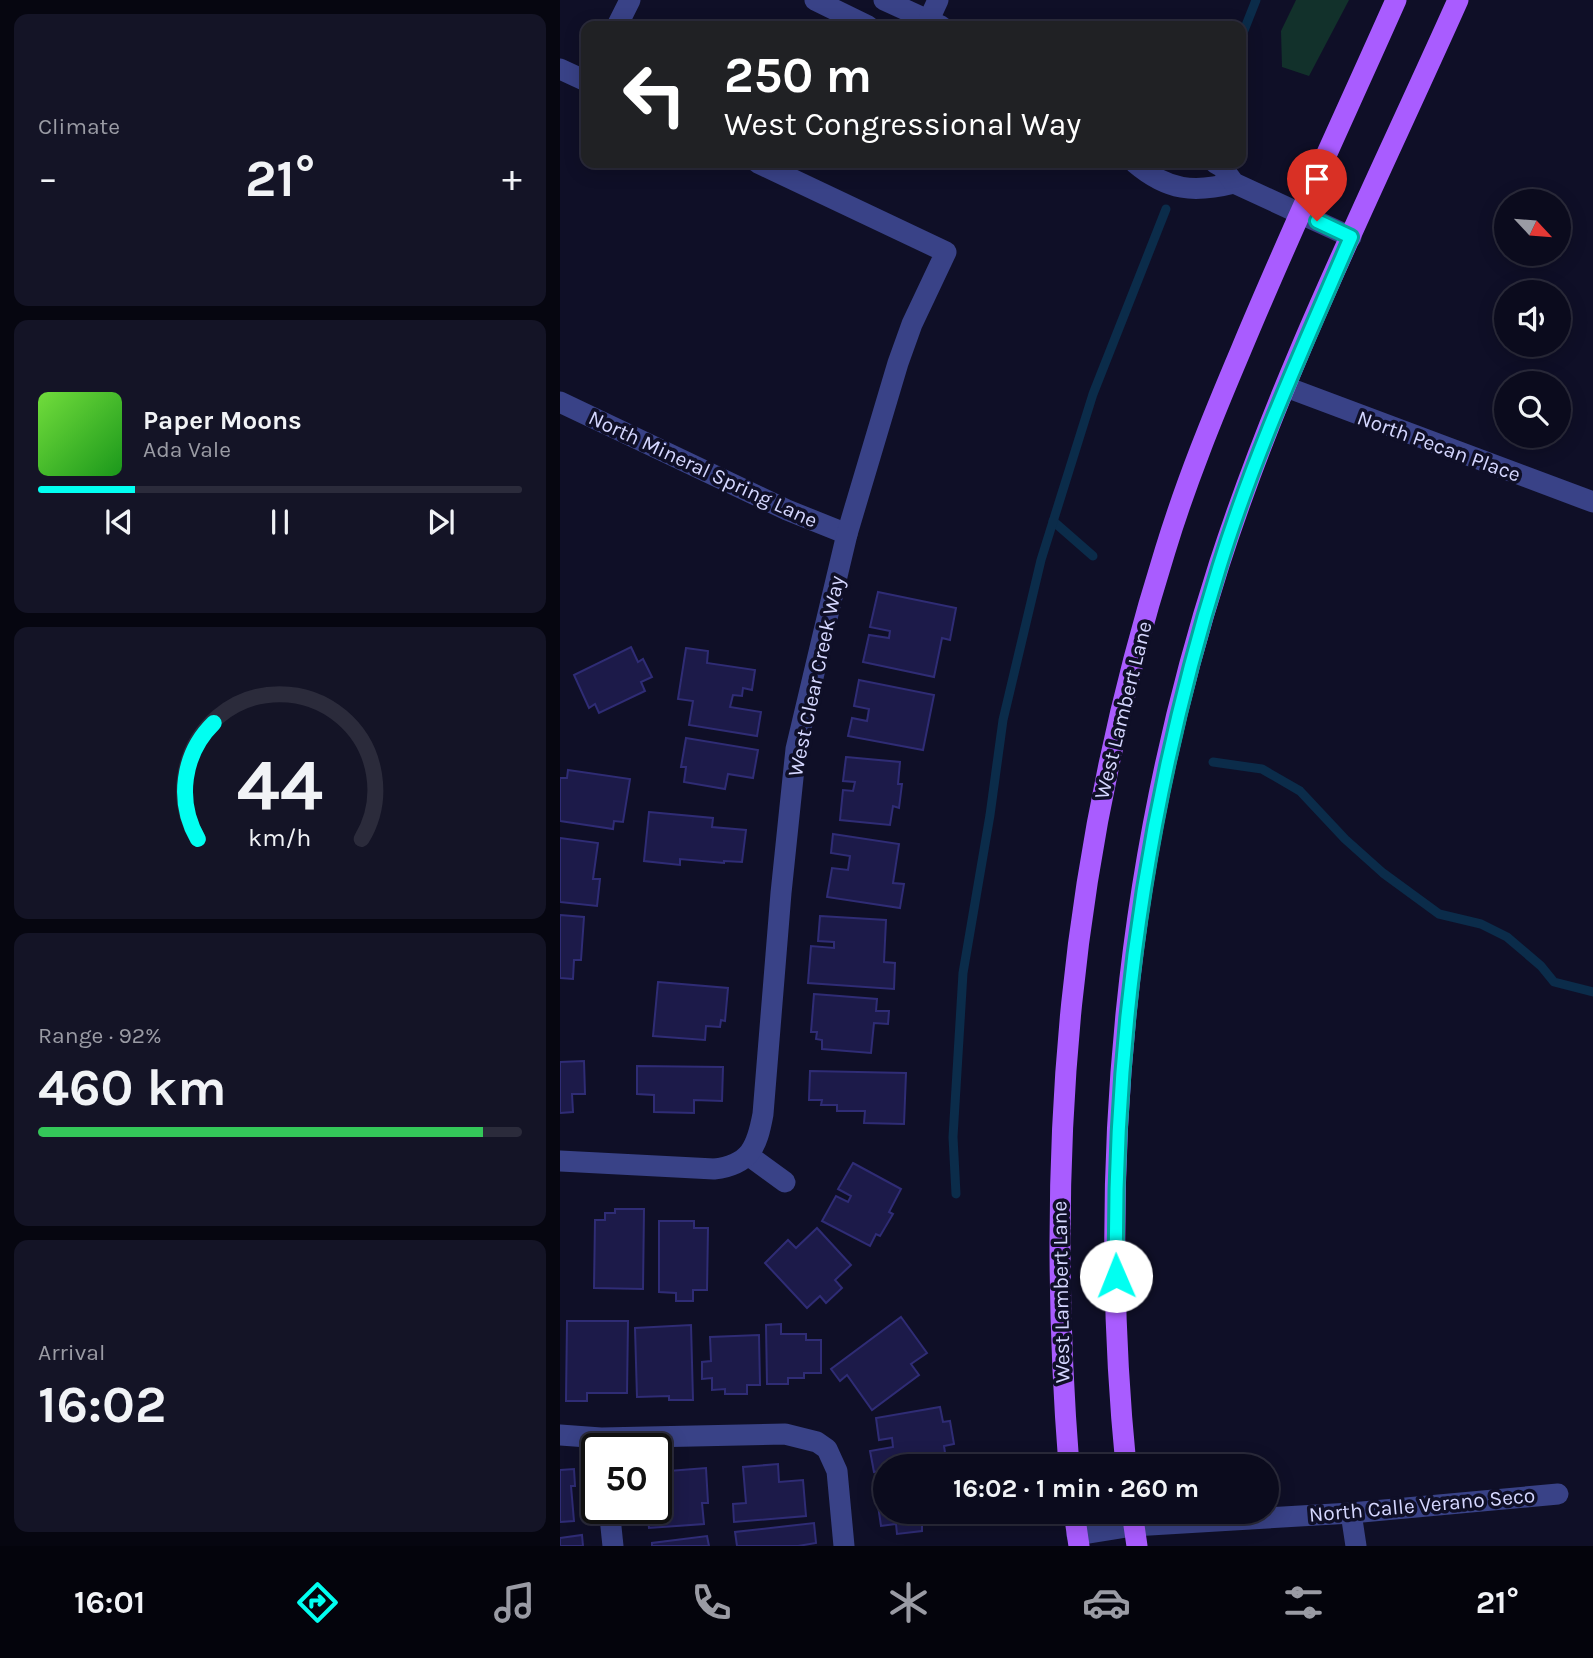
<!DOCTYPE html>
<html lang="en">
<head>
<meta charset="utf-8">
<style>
	body { margin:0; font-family:Karla,sans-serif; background:#141426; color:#f1f3f6; height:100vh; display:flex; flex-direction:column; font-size:26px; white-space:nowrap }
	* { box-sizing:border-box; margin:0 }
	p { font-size:23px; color:#9a9ba4 }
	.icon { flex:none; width:38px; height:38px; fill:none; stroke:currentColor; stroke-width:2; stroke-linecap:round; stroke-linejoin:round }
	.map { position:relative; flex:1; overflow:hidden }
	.panel { display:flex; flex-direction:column; gap:14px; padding:14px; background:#060610; width:560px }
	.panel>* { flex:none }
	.banner { position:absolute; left:21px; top:21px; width:665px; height:147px; border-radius:14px; box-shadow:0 4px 18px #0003,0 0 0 2px #2b2b3b; background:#202124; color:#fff; overflow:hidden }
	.needle { width:46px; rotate:116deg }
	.fabs { position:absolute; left:934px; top:189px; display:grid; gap:14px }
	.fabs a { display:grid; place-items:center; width:77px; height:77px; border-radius:50%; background:#0b0b1d; box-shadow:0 4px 18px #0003,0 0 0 2px #2b2b3b; font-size:35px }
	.speed { position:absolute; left:21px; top:1433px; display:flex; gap:14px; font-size:35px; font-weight:700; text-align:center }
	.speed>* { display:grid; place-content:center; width:91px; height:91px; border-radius:50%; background:#0b0b1d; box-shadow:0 4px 18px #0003,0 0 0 2px #2b2b3b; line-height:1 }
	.speed .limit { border:4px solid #111; border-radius:10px; background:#fff; color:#111 }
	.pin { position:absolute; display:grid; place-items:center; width:60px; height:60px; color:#fff; margin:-72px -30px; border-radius:50% 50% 50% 0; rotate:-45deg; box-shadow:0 0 7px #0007 }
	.pin .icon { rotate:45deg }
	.me { position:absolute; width:77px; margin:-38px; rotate:359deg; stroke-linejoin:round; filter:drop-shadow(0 0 5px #0008) }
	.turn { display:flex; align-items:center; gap:24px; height:147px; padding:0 28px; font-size:32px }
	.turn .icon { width:91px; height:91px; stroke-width:2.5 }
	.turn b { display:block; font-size:49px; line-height:60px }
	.big { font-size:52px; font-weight:700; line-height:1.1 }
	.panel .card { flex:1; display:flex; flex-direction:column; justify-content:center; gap:10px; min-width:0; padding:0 24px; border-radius:14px; background:#141426 }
	.panel .dial { align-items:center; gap:0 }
	.dial svg { height:182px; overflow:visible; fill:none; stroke:#2b2b3b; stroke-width:7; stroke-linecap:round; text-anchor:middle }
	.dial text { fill:#f1f3f6; stroke:none }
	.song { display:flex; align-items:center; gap:21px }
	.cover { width:84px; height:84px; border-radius:10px; background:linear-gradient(135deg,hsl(100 70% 55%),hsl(120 70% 35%)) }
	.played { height:7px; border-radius:4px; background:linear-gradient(90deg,#01fff1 20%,#2b2b3b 20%) }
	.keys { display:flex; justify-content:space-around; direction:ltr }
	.heat { display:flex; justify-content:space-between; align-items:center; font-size:38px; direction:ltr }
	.charge { height:10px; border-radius:5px; background:linear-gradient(90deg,#34c759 92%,#2b2b3b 0) }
	.trip { position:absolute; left:313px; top:1454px; width:406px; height:70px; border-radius:35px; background:#0b0b1d; box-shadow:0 4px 18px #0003,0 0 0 2px #2b2b3b; font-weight:700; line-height:70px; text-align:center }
	.tab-bar { display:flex; height:112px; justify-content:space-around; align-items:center; background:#04040c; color:#9a9ba4 }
	.tab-bar .icon { width:49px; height:49px }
	.tab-bar .current { color:#01fff1 }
	.tab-bar b { font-size:32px; color:#f1f3f6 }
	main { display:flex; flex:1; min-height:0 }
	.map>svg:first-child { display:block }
</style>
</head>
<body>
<main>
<section class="panel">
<div class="card"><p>Climate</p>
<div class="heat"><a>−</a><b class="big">21°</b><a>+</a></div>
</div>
<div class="card">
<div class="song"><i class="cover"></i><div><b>Paper Moons</b><p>Ada Vale</p></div></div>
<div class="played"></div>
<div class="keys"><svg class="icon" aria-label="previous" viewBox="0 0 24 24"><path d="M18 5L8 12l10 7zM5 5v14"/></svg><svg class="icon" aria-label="pause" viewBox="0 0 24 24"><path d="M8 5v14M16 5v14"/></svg><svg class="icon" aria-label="next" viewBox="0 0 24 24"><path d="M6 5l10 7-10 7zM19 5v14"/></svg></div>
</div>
<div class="card dial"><svg viewBox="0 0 100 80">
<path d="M14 69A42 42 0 1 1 86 69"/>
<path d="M14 69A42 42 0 0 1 21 18" stroke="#01fff1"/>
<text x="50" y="56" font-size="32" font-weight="700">44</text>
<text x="50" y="72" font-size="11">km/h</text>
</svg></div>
<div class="card"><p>Range · 92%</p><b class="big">460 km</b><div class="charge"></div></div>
<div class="card"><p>Arrival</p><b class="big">16:02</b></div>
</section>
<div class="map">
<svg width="1033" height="1546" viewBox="0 0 1033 1546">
	<rect width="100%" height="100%" fill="#0f0f27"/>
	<polygon fill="#12312b" points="736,0 789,0 749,76 722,67 721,31"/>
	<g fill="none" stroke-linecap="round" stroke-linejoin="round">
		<g stroke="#0b2c4a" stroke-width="9">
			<polyline points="681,38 696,0"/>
			<polyline points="493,521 533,556"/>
			<polyline points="653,762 702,769 740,791 785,839 823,873 879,914 921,924 947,937 981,966 994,982 1033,992"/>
			<polyline points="396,1194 393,1137 403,973 430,815 443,720 481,560 533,394 606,209"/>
		</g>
	</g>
	<g fill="#1c1a49" stroke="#2f2c75" stroke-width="2">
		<polygon points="318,592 396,608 390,640 382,638 374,677 303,662 309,635 329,638 330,631 310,627"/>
		<polygon points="71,647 78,662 83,659 92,677 81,682 85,691 39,713 35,704 29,708 14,675"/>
		<polygon points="126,648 148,651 147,663 195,670 192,690 183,688 182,696 173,695 170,707 201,712 197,736 129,725 133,701 118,699"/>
		<polygon points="299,680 374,695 363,750 288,736 292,718 307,721 309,709 294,706"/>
		<polygon points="126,738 198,750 193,778 168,774 165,789 124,782 126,767 121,767"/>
		<polygon points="286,757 340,762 338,784 342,784 339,808 333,806 330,825 280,820 283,790 293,791 295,782 283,781"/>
		<polygon points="8,770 70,779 63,822 54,821 53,829 0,821 0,778 7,778"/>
		<polygon points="89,812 153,818 152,827 186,830 182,862 164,861 164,863 120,859 120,865 84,861"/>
		<polygon points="273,834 339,844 333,883 344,884 340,908 267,897 272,868 288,870 290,856 271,853"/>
		<polygon points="0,838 38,843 33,879 40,879 37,906 0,902"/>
		<polygon points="0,915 24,917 21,960 14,960 13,979 0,978"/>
		<polygon points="260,916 326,920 324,962 335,963 334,989 248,983 251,946 274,948 274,942 258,941"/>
		<polygon points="98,982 168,988 165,1021 161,1020 160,1027 146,1026 145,1040 93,1036"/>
		<polygon points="254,994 317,999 316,1011 329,1011 328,1024 314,1023 311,1053 262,1049 262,1040 256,1039 257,1032 251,1032"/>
		<polygon points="24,1061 25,1094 12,1094 13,1112 0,1113 0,1062"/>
		<polygon points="77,1066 163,1067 162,1101 134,1100 134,1113 94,1112 94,1095 77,1094"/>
		<polygon points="250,1071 346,1073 344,1124 304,1123 305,1111 277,1111 277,1105 261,1105 262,1100 249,1100"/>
		<polygon points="293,1163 341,1189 329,1212 333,1214 320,1236 316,1234 310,1246 262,1221 276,1196 288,1202 291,1196 278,1189"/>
		<polygon points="55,1209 84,1209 83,1289 34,1288 35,1220 45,1220 45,1213 55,1213"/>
		<polygon points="99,1221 134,1221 134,1228 148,1228 147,1290 133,1290 133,1301 116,1301 116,1293 99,1292"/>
		<polygon points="257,1228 291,1265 275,1280 282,1288 266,1303 260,1296 247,1308 205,1263 228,1240 236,1248"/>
		<polygon points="341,1317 367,1353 351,1364 359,1375 312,1410 287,1375 280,1381 271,1369"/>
		<polygon points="7,1321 68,1321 67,1393 27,1393 27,1401 6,1401"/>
		<polygon points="221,1324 221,1334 246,1334 246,1340 261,1340 261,1373 244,1373 244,1378 228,1378 228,1384 207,1384 206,1325"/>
		<polygon points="131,1325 133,1400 109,1400 109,1396 77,1397 75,1328"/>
		<polygon points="199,1335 200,1385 187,1385 187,1394 165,1394 165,1389 152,1390 152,1378 142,1379 142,1362 151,1361 150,1337"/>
		<polygon points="380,1407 383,1422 390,1421 394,1444 384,1446 386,1459 345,1466 326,1466 326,1470 314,1472 310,1451 333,1447 332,1438 319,1440 316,1418"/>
		<polygon points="218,1464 219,1482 243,1480 246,1516 174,1522 173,1504 186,1503 183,1467"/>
		<polygon points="146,1468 148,1503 142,1503 144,1524 89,1528 87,1508 96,1508 96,1472"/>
		<polygon points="14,1469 15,1486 11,1486 14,1521 0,1522 0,1470"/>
		<polygon points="326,1483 326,1512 375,1512 376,1523 362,1525 362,1531 337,1534 336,1524 321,1526 315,1485"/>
		<polygon points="254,1523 256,1543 238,1546 177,1546 175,1532"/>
		<polygon points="22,1535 23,1546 0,1546 0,1538"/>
		<polygon points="147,1536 149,1546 92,1546 92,1543"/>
	</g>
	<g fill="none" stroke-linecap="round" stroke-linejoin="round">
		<g stroke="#394287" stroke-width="21">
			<polyline points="255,0 308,26"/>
			<polyline points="324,0 381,26"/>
			<polyline points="57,26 70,0"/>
			<polyline points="366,26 378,0"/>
			<polyline points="0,69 26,81"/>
			<path d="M575,163C608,191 634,193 674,183"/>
			<polyline points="655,163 662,167 674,183 791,237"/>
			<polyline points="726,387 1033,502"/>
			<polyline points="0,402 227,510 287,534"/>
			<polyline points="188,1155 225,1182"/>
			<path d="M0,1161L154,1169C190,1165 197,1147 203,1114L221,893L236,749L287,534L338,363L352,324L386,252L198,163"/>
			<polyline points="0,1435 41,1438 225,1434 257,1442 267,1449 277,1471 284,1546"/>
			<polyline points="49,1508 53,1546"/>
			<polyline points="791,1513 796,1546"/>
			<polyline points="517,1535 573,1526 791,1513 998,1494"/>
		</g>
		<g stroke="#a95cff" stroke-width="21">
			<path d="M509,1466C484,1148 509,857 605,551C626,482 653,416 681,350C730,232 784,117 836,0"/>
			<path d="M566,1466C536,1164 566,854 659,565C722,370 815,186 898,0"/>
			<polyline points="514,1512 519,1546"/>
			<polyline points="572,1512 577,1546"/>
		</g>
	</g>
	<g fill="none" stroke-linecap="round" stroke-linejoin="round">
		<defs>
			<path id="route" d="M556,1276C553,1033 587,800 659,568C694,454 744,346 791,237L757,221"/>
		</defs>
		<use href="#route" stroke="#01a69d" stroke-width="18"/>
		<use href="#route" stroke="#01fff1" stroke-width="12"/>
	</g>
	<g text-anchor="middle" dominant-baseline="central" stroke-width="7" stroke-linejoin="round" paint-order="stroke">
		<g font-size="21" fill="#d5d7ff" stroke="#0f0f27">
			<text transform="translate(879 446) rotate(20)">North Pecan Place</text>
			<text transform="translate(143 469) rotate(25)">North Mineral Spring Lane</text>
			<text transform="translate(256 676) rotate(-78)">West Clear Creek Way</text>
			<text transform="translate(563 710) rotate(-76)">West Lambert Lane</text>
			<text transform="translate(501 1292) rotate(-91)">West Lambert Lane</text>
			<text transform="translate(862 1505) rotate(-5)">North Calle Verano Seco</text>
		</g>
	</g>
</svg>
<div class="fabs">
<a><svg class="needle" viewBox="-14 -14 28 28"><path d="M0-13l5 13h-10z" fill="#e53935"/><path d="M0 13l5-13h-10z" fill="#9a9ba4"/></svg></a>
<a><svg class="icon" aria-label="sound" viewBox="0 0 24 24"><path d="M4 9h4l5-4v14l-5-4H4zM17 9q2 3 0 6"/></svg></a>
<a><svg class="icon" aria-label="search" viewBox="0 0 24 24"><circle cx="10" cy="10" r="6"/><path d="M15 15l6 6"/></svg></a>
</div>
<div class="speed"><div class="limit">50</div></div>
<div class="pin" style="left:757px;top:221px;background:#d93025"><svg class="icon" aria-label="arrive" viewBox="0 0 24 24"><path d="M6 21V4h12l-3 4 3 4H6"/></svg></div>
<svg class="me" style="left:556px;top:1276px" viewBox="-20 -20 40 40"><circle r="19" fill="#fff"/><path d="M0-13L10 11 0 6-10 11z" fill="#01fff1"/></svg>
<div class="trip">16:02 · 1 min · 260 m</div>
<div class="banner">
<div class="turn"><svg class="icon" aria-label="left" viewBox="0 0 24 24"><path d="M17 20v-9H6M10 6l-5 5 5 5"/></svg><div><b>250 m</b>West Congressional Way</div></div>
</div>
</div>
</main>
<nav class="tab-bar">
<b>16:01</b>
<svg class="icon current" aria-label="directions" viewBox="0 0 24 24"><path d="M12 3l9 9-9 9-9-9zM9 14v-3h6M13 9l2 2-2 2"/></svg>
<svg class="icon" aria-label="music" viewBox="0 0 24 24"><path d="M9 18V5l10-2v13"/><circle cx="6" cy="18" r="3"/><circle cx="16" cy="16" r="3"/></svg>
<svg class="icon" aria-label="phone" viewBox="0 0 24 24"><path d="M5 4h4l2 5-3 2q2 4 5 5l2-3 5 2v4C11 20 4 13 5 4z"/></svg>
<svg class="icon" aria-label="climate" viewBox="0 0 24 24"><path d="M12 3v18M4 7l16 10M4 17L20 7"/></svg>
<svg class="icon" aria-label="car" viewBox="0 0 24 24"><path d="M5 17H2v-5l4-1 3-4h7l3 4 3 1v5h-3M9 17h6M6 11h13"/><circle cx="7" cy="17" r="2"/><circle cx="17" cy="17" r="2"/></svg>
<svg class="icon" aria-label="filters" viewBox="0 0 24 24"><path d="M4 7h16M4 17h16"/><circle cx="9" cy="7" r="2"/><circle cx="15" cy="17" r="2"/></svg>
<b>21°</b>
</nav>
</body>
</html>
